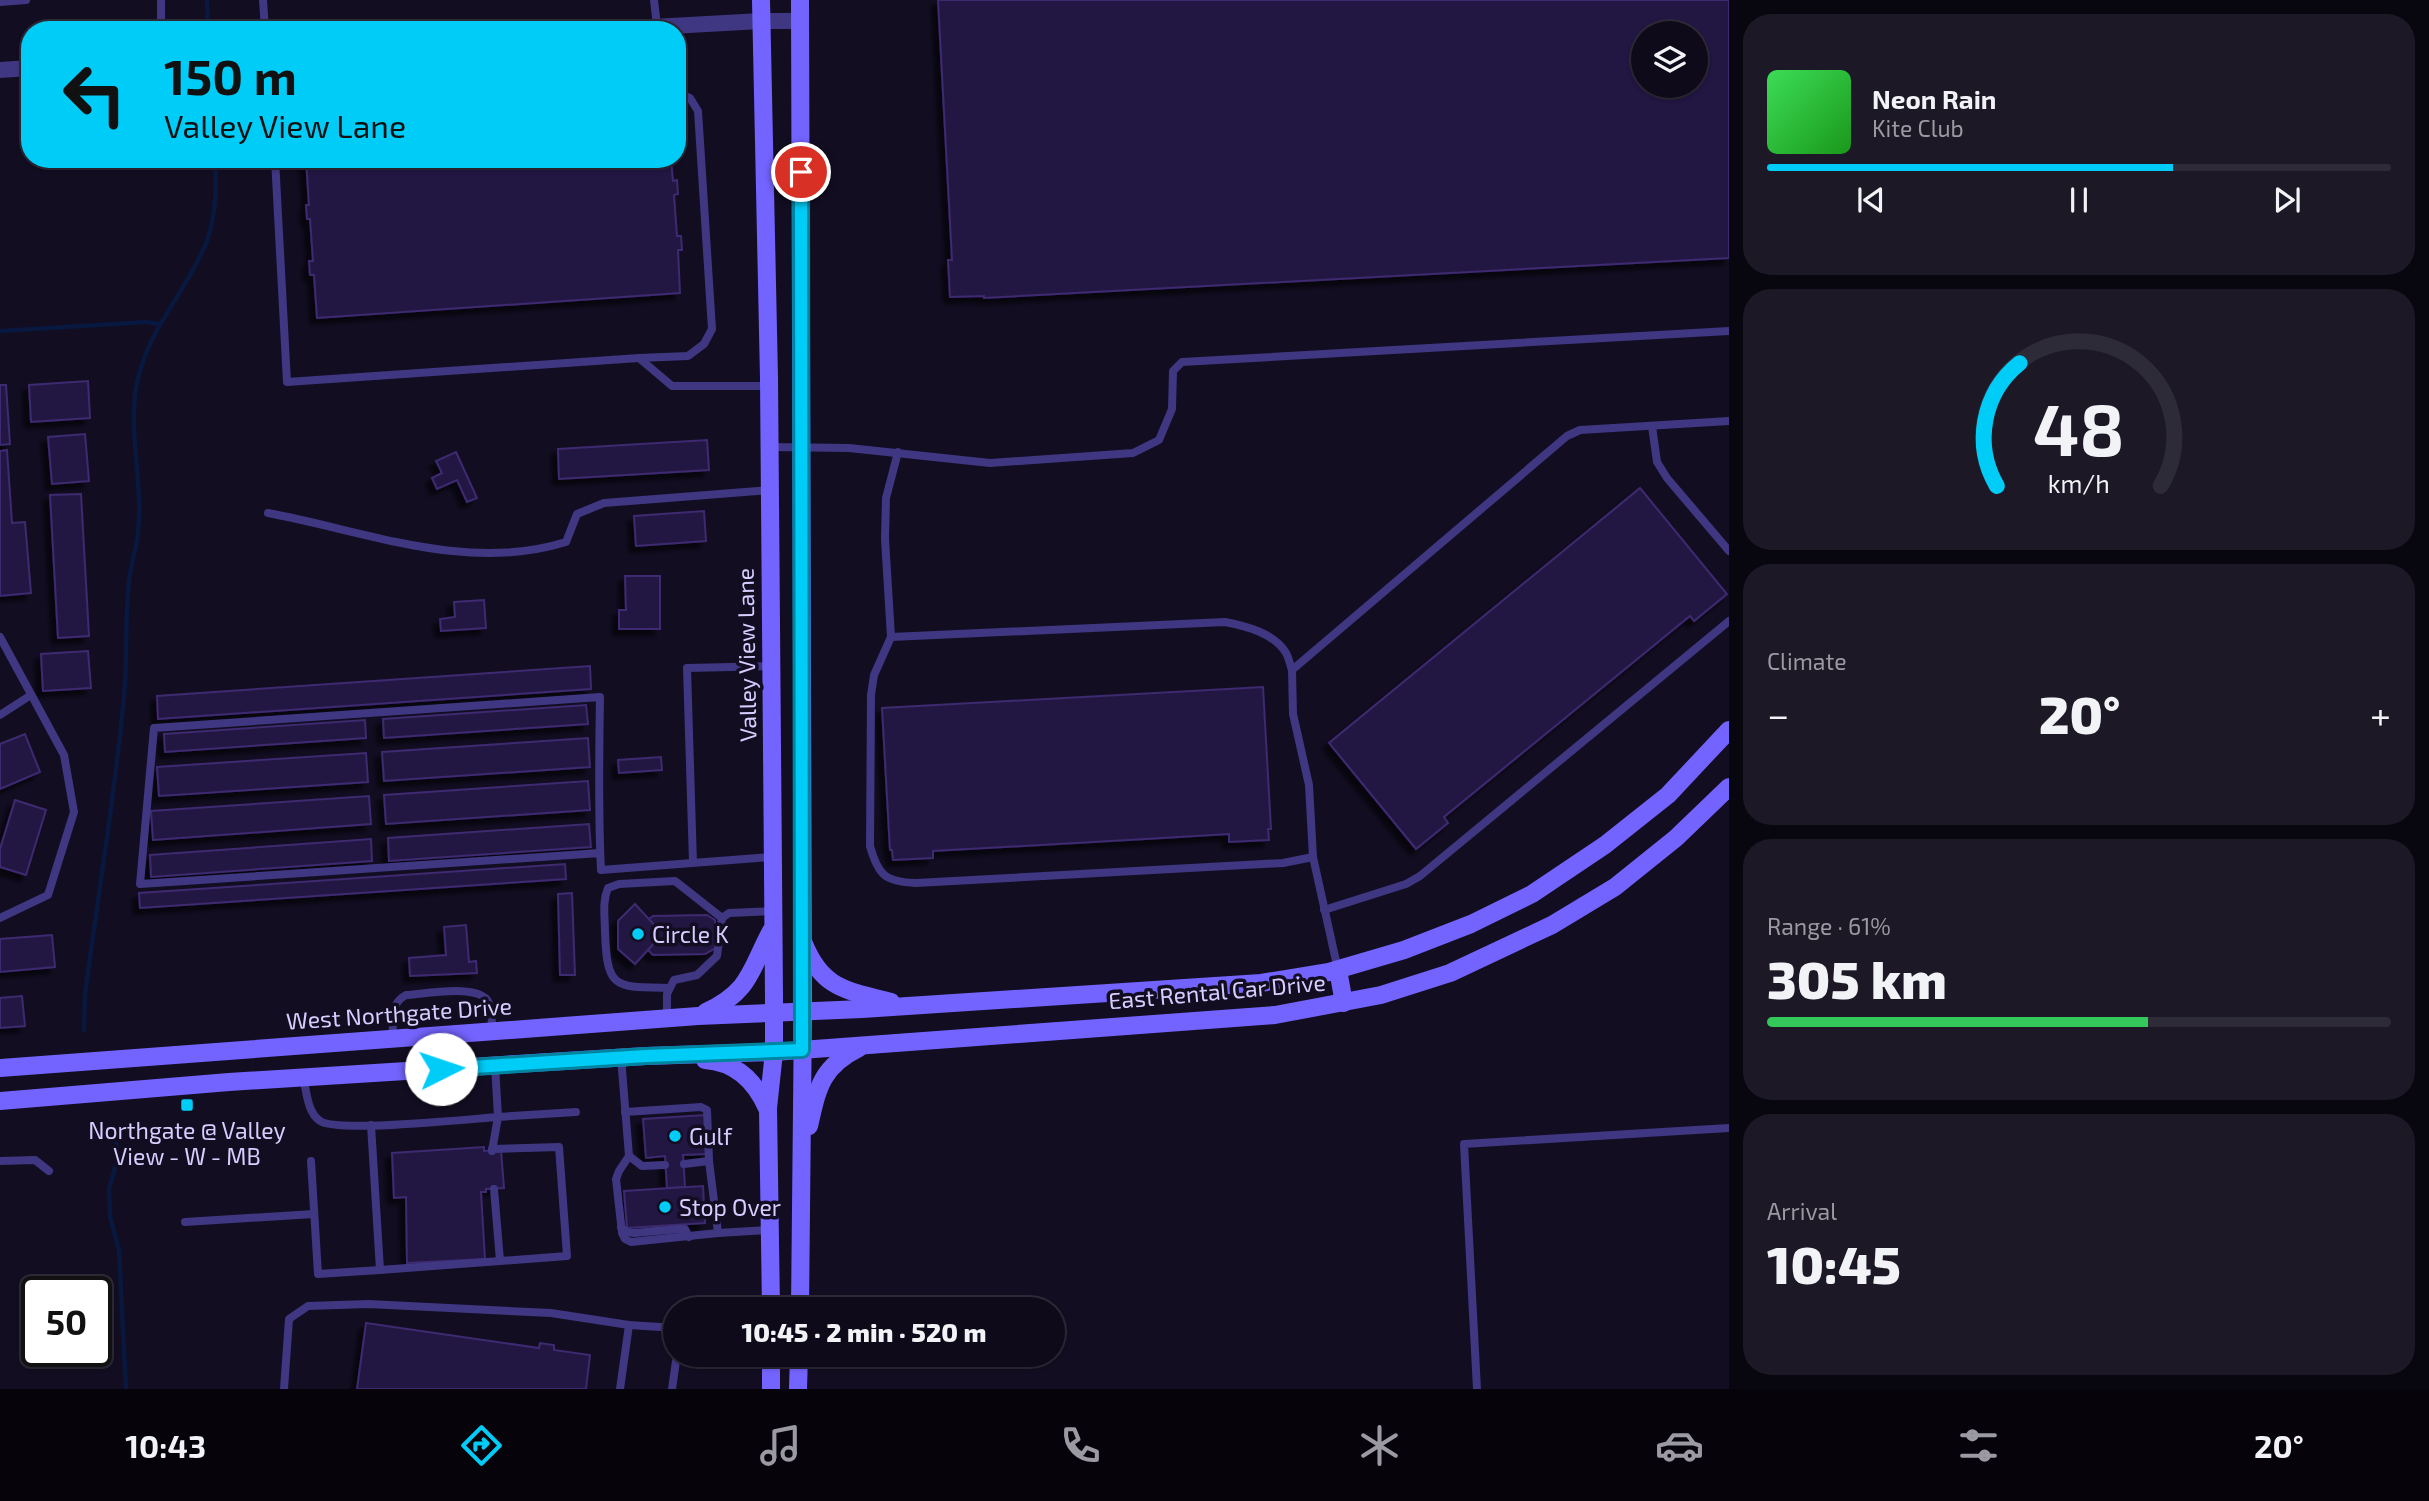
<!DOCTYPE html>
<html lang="en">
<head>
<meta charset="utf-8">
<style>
	body { margin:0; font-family:"Exo 2",sans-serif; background:#1c1826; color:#f1f3f6; height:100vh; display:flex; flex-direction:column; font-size:26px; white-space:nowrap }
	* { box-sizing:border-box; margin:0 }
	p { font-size:23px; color:#9b9aa2 }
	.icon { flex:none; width:38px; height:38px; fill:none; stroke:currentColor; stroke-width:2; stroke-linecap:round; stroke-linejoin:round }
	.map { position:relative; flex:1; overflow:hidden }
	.details { display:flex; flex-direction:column; gap:14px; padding:14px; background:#08060e; width:700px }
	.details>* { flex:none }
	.guide { position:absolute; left:21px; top:21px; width:665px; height:147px; border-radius:28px; box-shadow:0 2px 5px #0004,0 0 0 2px #2e2b38; background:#00ccf8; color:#111; overflow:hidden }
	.buttons { position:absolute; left:1631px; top:21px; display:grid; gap:14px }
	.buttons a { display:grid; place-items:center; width:77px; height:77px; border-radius:50%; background:#0e0a19; box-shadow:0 2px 5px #0004,0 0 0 2px #2e2b38; font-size:35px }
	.speed { position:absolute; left:21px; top:1276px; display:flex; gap:14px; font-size:35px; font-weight:700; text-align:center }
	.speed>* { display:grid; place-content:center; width:91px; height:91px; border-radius:50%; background:#0e0a19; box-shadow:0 2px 5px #0004,0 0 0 2px #2e2b38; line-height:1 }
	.speed .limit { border:4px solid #111; border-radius:10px; background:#fff; color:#111 }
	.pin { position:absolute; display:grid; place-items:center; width:60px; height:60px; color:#fff; margin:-30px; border:4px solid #fff; border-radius:50%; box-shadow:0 2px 7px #0007 }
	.me { position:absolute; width:77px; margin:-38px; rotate:86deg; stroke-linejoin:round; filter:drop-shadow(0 0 5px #0008) }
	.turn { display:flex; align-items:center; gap:24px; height:147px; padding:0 28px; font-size:32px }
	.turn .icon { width:91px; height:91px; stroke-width:2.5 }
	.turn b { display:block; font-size:49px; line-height:60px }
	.big { font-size:52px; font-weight:800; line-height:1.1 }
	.details .tile { flex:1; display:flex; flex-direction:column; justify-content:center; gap:10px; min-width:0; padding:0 24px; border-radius:28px; background:#1c1826 }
	.details .dial { align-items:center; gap:0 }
	.dial svg { height:182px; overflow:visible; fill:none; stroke:#2e2b38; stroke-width:7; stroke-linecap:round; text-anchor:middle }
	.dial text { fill:#f1f3f6; stroke:none }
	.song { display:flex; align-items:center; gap:21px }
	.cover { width:84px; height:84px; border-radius:10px; background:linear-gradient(135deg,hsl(130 70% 55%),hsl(120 70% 35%)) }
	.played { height:7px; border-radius:4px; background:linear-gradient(90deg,#00ccf8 65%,#2e2b38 65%) }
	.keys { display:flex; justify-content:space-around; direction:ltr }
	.heat { display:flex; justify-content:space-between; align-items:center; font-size:38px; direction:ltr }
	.charge { height:10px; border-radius:5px; background:linear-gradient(90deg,#34c759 61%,#2e2b38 0) }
	.trip { position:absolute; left:663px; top:1297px; width:402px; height:70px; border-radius:35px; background:#0e0a19; box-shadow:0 2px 5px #0004,0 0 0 2px #2e2b38; font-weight:800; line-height:70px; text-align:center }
	.menu { display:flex; height:112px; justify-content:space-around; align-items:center; background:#06040a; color:#9b9aa2 }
	.menu .icon { width:49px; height:49px }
	.menu .active { color:#00ccf8 }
	.menu b { font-size:32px; color:#f1f3f6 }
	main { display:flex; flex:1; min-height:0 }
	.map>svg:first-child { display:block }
</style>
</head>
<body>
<main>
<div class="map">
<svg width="1729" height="1389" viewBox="0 0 1729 1389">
	<defs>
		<filter id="shadow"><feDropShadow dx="-6" dy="6" stdDeviation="2" flood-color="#0009"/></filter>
	</defs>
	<rect width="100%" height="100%" fill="#120d21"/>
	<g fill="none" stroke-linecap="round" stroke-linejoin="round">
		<g stroke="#08183f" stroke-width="4.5">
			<polyline points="207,0 208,30"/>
			<polyline points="0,331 146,322 160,324"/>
			<path d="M84,1030L85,995C98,895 115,795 124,696C128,655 124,614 130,574C132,560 137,546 138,532C143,487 130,441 135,395C142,336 181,300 204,248C216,221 217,188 215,159"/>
			<polyline points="116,1136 118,1158 109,1189 110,1216 119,1251 126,1389"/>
		</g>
	</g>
	<g fill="#241843" stroke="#3d2a6f" stroke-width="2" fill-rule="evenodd" filter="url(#shadow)">
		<path d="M938,0H1729V258L984,298V296L950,297L948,260H952ZM1643,33H1696V86H1643Z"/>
		<polygon points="306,159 671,159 673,181 677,180 678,194 674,195 677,236 681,236 682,250 678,250 680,293 317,318 314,275 310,275 309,261 313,261 310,219 307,219 306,205 309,205"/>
		<polygon points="88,381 90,418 31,422 29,385"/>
		<polygon points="0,385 6,385 10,444 0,445"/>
		<polygon points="85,434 89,481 52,484 48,437"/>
		<polygon points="707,440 709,470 559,479 558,449"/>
		<polygon points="7,450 12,523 25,522 31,593 0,596 0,451"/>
		<polygon points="456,452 477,498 467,502 457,480 437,489 432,478 442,473 436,461"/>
		<polygon points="1640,488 1727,594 1694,621 1690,616 1444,817 1448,823 1416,849 1329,743"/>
		<polygon points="81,494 89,636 58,638 50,495"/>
		<polygon points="704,511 706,541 636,546 634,516"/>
		<polygon points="625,576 660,576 660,629 619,629 619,610 626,610"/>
		<polygon points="484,600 486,628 441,631 440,619 455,617 454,602"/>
		<polygon points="88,651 91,688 43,691 41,654"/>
		<polygon points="590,666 591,689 158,719 157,696"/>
		<polygon points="1263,687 1271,829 1268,829 1269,840 1229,842 1229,834 1146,839 933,851 933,858 893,860 892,850 890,850 882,708"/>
		<polygon points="586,705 588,724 384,738 383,719"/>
		<polygon points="365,720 366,738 165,752 164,734"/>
		<polygon points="25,734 40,772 0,789 0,744"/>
		<polygon points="588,738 590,767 384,781 382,752"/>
		<polygon points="366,753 368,782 159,796 157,767"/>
		<polygon points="661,757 662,770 619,773 618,760"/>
		<polygon points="588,781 590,810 386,824 384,795"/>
		<polygon points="369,796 371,824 153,840 151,811"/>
		<polygon points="15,800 46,810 26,875 0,867 0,849"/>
		<polygon points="589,824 591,847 389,861 388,838"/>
		<polygon points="371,839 372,861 151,877 150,855"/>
		<polygon points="565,864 566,879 140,908 139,893"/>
		<polygon points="572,893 575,975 560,975 558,894"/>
		<polygon points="635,904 657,928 657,940 635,964 618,949 618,921"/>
		<polygon points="707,915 715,920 716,948 705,954 653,955 648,950 657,940 657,928 649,919 653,916"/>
		<polygon points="466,925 469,962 476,961 477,973 410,976 409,958 446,955 444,927"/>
		<polygon points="52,935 55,967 0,972 0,939"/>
		<polygon points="22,996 25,1026 0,1028 0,998"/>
		<polygon points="705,1115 707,1154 683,1155 685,1187 667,1188 665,1156 646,1158 643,1119"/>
		<polygon points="484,1147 484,1151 501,1150 504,1188 486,1189 486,1192 481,1192 485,1259 407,1263 406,1197 394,1198 392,1153"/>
		<polygon points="703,1186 705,1223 627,1228 624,1191"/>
		<polygon points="366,1323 539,1348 540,1343 554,1345 554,1350 590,1355 586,1389 357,1389"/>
	</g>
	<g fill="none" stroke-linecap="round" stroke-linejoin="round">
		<g stroke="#3f3781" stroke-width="8">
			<polyline points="161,0 161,30"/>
			<polyline points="263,0 265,30"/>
			<polyline points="654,0 657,26"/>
			<polyline points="0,2 26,0"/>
			<polyline points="275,159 287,382 639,358 672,386 768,386"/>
			<polyline points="639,358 688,356 704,344 712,329 698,111 690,98 677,93"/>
			<polyline points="1652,426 1657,462 1667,478 1729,551"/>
			<polyline points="769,447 849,448 990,463 1133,453 1159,440 1172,409 1173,371 1182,362 1729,331"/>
			<path d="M898,452L886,498L885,539L891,637L1225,622C1246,626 1274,633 1286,653C1289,658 1290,665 1292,670"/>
			<path d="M268,513C366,531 466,573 566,542L577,514L604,503L769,490"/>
			<polyline points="0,637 64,755 74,812 48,895 0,918"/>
			<path d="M891,637L874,675L871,695L870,846C878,875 885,882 916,883L1283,863L1313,857"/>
			<polyline points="0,715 31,695"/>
			<path d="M600,853L140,884L154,728L600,697C599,755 598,812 601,870L772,857"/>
			<polyline points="693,863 687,668 771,666"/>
			<polyline points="1324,910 1406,884 1420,876 1729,621"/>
			<polyline points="1338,970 1313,857 1309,785 1293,714 1292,670 1567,436 1580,430 1729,421"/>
			<path d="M669,988C615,987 607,990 605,932C605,917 602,902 608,888L619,884L675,881L722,918"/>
			<polyline points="667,1018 667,994 674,980 697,975 717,956 722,918 729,913 773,911"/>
			<path d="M393,1038C393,1021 389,1004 406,995C425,994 481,983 489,1003C492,1011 492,1022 492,1031"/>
			<polyline points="621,1057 629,1156 619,1171 616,1179 622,1233 625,1239 631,1242 718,1233 768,1230"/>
			<path d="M303,1077C307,1092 307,1112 320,1121C337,1133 470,1119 498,1117L495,1065"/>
			<polyline points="625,1112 701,1107 707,1110 709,1161 718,1233"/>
			<polyline points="371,1125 380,1270 500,1261"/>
			<polyline points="492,1149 559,1147 567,1256 500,1261 494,1189"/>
			<polyline points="492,1151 498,1117 576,1112"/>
			<polyline points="629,1156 642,1166 665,1165"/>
			<polyline points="0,1161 35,1160 49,1171"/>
			<polyline points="311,1161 318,1274 380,1270"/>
			<polyline points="684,1164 709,1161"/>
			<polyline points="185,1222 314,1214"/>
			<polyline points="621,1227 627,1232 634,1233 680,1229 685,1229 689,1237"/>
			<polyline points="284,1389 289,1319 308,1306 368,1304 551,1313 629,1325 676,1328"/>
			<polyline points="620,1389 629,1325"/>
			<polyline points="672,1389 677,1354"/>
			<polyline points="1477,1389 1464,1144 1729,1128"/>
		</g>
		<g stroke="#3f3781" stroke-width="16">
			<polyline points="599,30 761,21 800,21"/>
			<polyline points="0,70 30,68"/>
		</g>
		<g stroke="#7464ff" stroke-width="18">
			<polyline points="761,0 769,378 774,996 774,1052 768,1108 771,1309"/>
			<path d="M804,944C823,990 847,990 891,1002"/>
			<polyline points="1338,970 1344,1003"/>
			<path d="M706,1012C751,991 750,970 771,931"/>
			<path d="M705,1060C736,1062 755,1081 767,1108"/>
			<polyline points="0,1068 698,1016 862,1009 1261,983 1329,972 1404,950 1471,924 1532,894 1605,845 1668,795 1729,730"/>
			<polyline points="0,1101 229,1082 646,1056 774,1052 1275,1015 1381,995 1450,973 1552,925 1615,887 1676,838 1729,787"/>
			<path d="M809,1126C818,1087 821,1067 859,1048"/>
			<polyline points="800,1309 803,1010 800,0"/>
			<polyline points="771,1389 771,1354"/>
			<polyline points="798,1389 799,1354"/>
		</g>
	</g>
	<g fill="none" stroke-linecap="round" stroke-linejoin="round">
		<defs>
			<polyline id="route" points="441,1069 646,1056 802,1050 801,172"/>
		</defs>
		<use href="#route" stroke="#0085a1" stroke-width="18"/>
		<use href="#route" stroke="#00ccf8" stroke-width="12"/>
	</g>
	<g fill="#00ccf8" stroke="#120d21" stroke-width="2.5">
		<circle cx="638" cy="934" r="7"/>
		<rect x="180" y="1098" width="14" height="14" rx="3.5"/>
		<circle cx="675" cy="1136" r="7"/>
		<circle cx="665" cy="1207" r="7"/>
	</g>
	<g text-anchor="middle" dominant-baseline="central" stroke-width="7" stroke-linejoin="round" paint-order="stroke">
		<g font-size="23" fill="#d7cdff" stroke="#120d21">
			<text transform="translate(746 655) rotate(-91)">Valley View Lane</text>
			<text transform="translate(1217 991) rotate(-5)">East Rental Car Drive</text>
			<text transform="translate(399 1013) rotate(-4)">West Northgate Drive</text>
		</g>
		<g font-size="23" fill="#d7cdff" stroke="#120d21" text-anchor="start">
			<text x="652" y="934">Circle K</text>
			<text x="187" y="1130" text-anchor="middle">Northgate @ Valley<tspan x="187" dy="26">View - W - MB</tspan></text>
			<text x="689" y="1136">Gulf</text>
			<text x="679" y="1207">Stop Over</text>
		</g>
	</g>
</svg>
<div class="buttons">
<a><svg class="icon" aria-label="layers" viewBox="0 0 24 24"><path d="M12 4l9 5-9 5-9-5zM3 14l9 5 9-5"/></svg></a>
</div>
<div class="speed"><div class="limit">50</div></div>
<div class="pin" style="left:801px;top:172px;background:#d93025"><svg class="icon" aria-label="arrive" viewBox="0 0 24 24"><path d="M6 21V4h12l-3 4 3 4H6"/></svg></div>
<svg class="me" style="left:441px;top:1069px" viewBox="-20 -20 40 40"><circle r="19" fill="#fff"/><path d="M0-13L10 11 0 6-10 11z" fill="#00ccf8"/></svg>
<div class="trip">10:45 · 2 min · 520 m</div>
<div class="guide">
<div class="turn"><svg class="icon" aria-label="left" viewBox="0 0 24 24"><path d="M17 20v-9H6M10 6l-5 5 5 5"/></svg><div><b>150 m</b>Valley View Lane</div></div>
</div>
</div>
<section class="details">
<div class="tile">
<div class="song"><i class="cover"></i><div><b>Neon Rain</b><p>Kite Club</p></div></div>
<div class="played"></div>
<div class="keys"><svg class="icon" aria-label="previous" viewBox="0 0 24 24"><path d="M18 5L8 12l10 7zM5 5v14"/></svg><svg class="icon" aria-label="pause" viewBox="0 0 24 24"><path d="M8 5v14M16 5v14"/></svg><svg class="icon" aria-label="next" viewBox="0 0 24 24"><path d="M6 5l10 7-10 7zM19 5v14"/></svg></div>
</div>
<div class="tile dial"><svg viewBox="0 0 100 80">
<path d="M14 69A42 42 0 1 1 86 69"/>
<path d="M14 69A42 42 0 0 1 24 15" stroke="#00ccf8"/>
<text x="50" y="56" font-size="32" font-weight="700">48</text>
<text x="50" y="72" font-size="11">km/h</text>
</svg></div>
<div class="tile"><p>Climate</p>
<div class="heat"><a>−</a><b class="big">20°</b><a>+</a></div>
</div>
<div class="tile"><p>Range · 61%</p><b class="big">305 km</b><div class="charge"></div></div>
<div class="tile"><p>Arrival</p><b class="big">10:45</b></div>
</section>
</main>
<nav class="menu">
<b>10:43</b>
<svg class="icon active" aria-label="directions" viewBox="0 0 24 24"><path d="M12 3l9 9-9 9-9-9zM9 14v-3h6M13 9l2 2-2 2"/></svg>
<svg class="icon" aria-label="music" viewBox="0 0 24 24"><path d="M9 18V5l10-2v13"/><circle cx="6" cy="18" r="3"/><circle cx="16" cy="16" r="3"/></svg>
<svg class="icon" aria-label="phone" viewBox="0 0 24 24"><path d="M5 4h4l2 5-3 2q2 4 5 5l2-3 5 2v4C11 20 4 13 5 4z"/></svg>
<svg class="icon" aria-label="climate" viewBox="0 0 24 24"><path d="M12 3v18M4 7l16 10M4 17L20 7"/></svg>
<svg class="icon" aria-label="car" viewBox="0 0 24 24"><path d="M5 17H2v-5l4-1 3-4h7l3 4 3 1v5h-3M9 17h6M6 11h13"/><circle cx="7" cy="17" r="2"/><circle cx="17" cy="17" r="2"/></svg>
<svg class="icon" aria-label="filters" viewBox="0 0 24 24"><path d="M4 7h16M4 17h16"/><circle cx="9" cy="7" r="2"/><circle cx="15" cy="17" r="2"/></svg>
<b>20°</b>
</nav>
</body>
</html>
